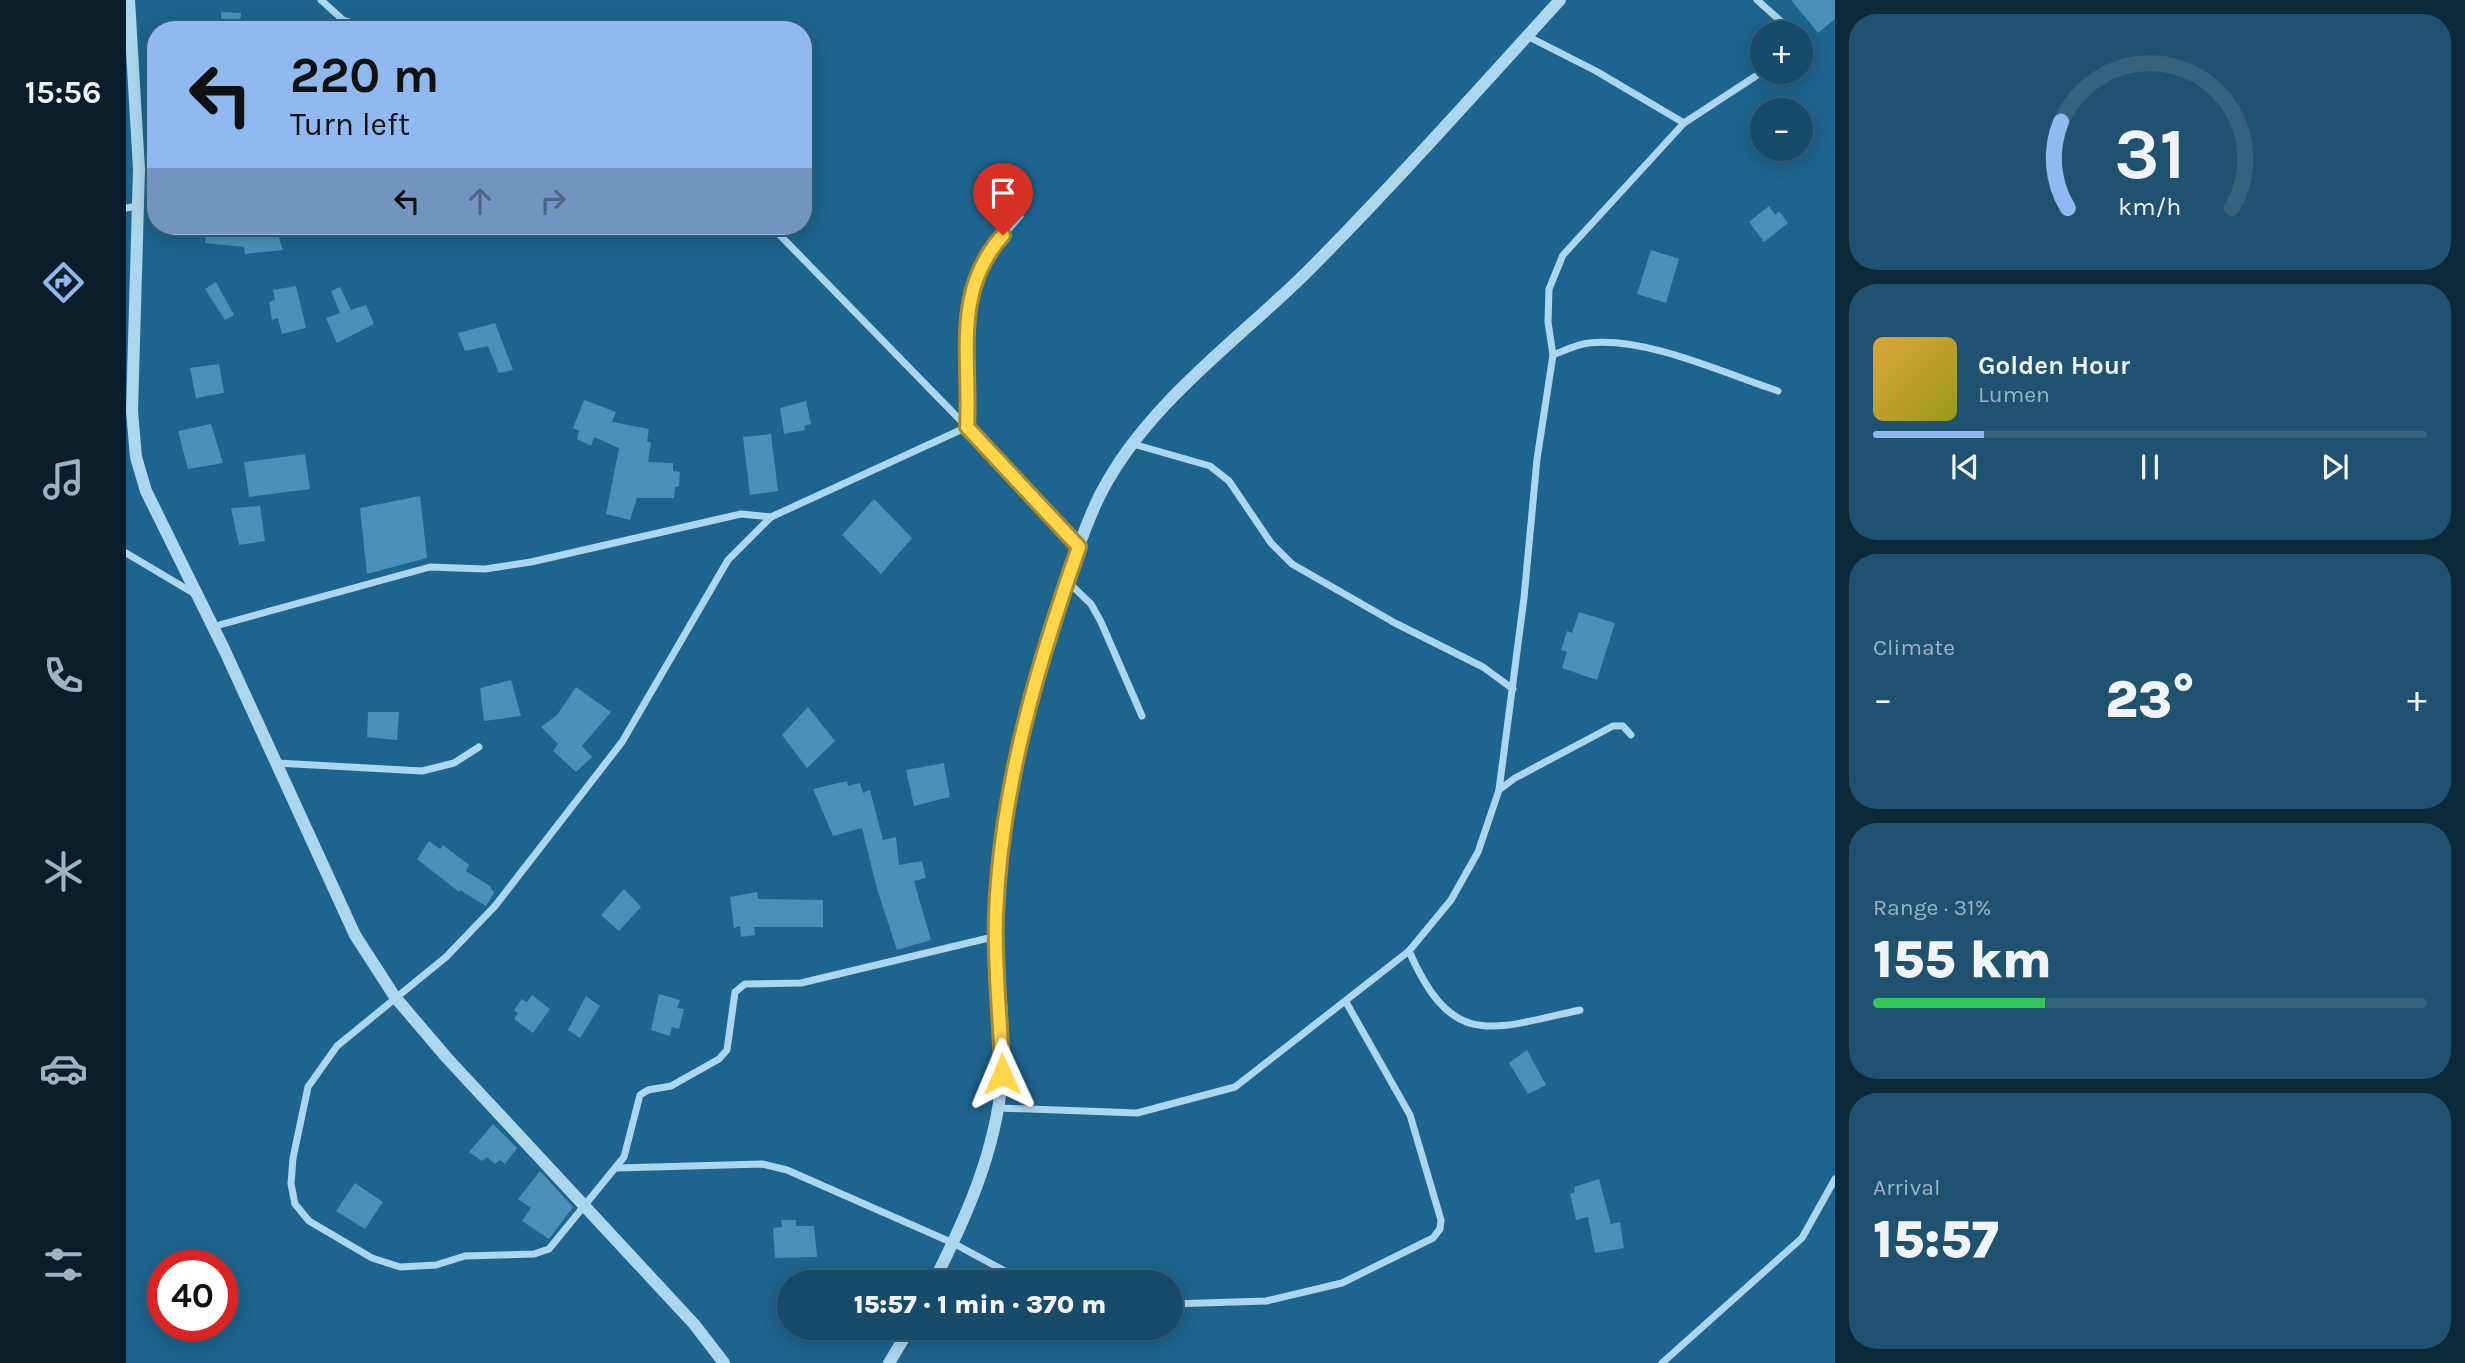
<!DOCTYPE html>
<html lang="en">
<head>
<meta charset="utf-8">
<style>
	body { margin:0; font-family:Karla,sans-serif; background:#1f5270; color:#f1f3f6; height:100vh; display:flex; flex-direction:column; font-size:26px; white-space:nowrap }
	* { box-sizing:border-box; margin:0 }
	p { font-size:23px; color:#9eb3c1 }
	.icon { flex:none; width:38px; height:38px; fill:none; stroke:currentColor; stroke-width:2; stroke-linecap:round; stroke-linejoin:round }
	.map { position:relative; flex:1; overflow:hidden }
	.sheet { display:flex; flex-direction:column; gap:14px; padding:14px; background:#0c293a; width:630px }
	.sheet>* { flex:none }
	.top-card { position:absolute; left:21px; top:21px; width:665px; height:214px; border-radius:28px; box-shadow:0 4px 18px #0003,0 0 0 2px #35637e; background:#90b9f0; color:#111; overflow:hidden }
	.controls { position:absolute; left:1624px; top:21px; display:grid; gap:14px }
	.controls a { display:grid; place-items:center; width:63px; height:63px; border-radius:50%; background:#164b6a; box-shadow:0 4px 18px #0003,0 0 0 2px #35637e; font-size:35px }
	.speed { position:absolute; left:21px; top:1250px; display:flex; gap:14px; font-size:35px; font-weight:700; text-align:center }
	.speed>* { display:grid; place-content:center; width:91px; height:91px; border-radius:50%; background:#164b6a; box-shadow:0 4px 18px #0003,0 0 0 2px #35637e; line-height:1 }
	.speed .limit { border:10px solid #d22; background:#fff; color:#111 }
	.pin { position:absolute; display:grid; place-items:center; width:60px; height:60px; color:#fff; margin:-72px -30px; border-radius:50% 50% 50% 0; rotate:-45deg; box-shadow:0 0 7px #0007 }
	.pin .icon { rotate:45deg }
	.me { position:absolute; width:77px; margin:-38px; rotate:359deg; stroke-linejoin:round; filter:drop-shadow(0 0 5px #0008) }
	.turn { display:flex; align-items:center; gap:24px; height:147px; padding:0 28px; font-size:32px }
	.turn .icon { width:91px; height:91px; stroke-width:2.5 }
	.turn b { display:block; font-size:49px; line-height:60px }
	.lanes { display:flex; align-items:center; height:66px; padding:0 28px; background:#0003; justify-content:center; gap:35px; direction:ltr }
	.lanes .off { opacity:.35 }
	.big { font-size:52px; font-weight:800; line-height:1.1 }
	.sheet .card { flex:1; display:flex; flex-direction:column; justify-content:center; gap:10px; min-width:0; padding:0 24px; border-radius:28px; background:#1f5270 }
	.sheet .dial { align-items:center; gap:0 }
	.dial svg { height:182px; overflow:visible; fill:none; stroke:#35637e; stroke-width:7; stroke-linecap:round; text-anchor:middle }
	.dial text { fill:#f1f3f6; stroke:none }
	.song { display:flex; align-items:center; gap:21px }
	.cover { width:84px; height:84px; border-radius:10px; background:linear-gradient(135deg,hsl(40 70% 55%),hsl(60 70% 35%)) }
	.played { height:7px; border-radius:4px; background:linear-gradient(90deg,#90b9f0 20%,#35637e 20%) }
	.keys { display:flex; justify-content:space-around; direction:ltr }
	.heat { display:flex; justify-content:space-between; align-items:center; font-size:38px; direction:ltr }
	.charge { height:10px; border-radius:5px; background:linear-gradient(90deg,#34c759 31%,#35637e 0) }
	.trip { position:absolute; left:651px; top:1270px; width:406px; height:70px; border-radius:35px; background:#164b6a; box-shadow:0 4px 18px #0003,0 0 0 2px #35637e; font-weight:800; line-height:70px; text-align:center }
	main { display:flex; flex:1; min-height:0 }
	.menu { display:flex; flex-direction:column; width:126px; justify-content:space-around; align-items:center; background:#091e2a; color:#9eb3c1 }
	.menu .icon { width:49px; height:49px }
	.menu .current { color:#90b9f0 }
	.menu b { font-size:32px; color:#f1f3f6 }
	.map>svg:first-child { display:block }
</style>
</head>
<body>
<main>
<nav class="menu">
<b>15:56</b>
<svg class="icon current" aria-label="directions" viewBox="0 0 24 24"><path d="M12 3l9 9-9 9-9-9zM9 14v-3h6M13 9l2 2-2 2"/></svg>
<svg class="icon" aria-label="music" viewBox="0 0 24 24"><path d="M9 18V5l10-2v13"/><circle cx="6" cy="18" r="3"/><circle cx="16" cy="16" r="3"/></svg>
<svg class="icon" aria-label="phone" viewBox="0 0 24 24"><path d="M5 4h4l2 5-3 2q2 4 5 5l2-3 5 2v4C11 20 4 13 5 4z"/></svg>
<svg class="icon" aria-label="climate" viewBox="0 0 24 24"><path d="M12 3v18M4 7l16 10M4 17L20 7"/></svg>
<svg class="icon" aria-label="car" viewBox="0 0 24 24"><path d="M5 17H2v-5l4-1 3-4h7l3 4 3 1v5h-3M9 17h6M6 11h13"/><circle cx="7" cy="17" r="2"/><circle cx="17" cy="17" r="2"/></svg>
<svg class="icon" aria-label="filters" viewBox="0 0 24 24"><path d="M4 7h16M4 17h16"/><circle cx="9" cy="7" r="2"/><circle cx="15" cy="17" r="2"/></svg>
</nav>
<div class="map">
<svg width="1709" height="1363" viewBox="0 0 1709 1363">
	<rect width="100%" height="100%" fill="#1d648e"/>
	<g fill="#4a90b8">
		<polygon points="1665,0 1709,0 1709,19 1692,33"/>
		<polygon points="95,12 115,13 114,30 95,30"/>
		<polygon points="1643,206 1649,215 1653,211 1662,223 1638,242 1623,222"/>
		<polygon points="112,226 149,226 157,250 119,254 118,247 79,243 80,230 115,233"/>
		<polygon points="1525,250 1553,259 1540,303 1511,294"/>
		<polygon points="90,282 108,315 99,320 79,289"/>
		<polygon points="170,286 180,328 156,334 152,318 146,320 143,302 149,300 147,290"/>
		<polygon points="214,287 225,310 240,305 248,324 211,343 200,318 214,313 205,291"/>
		<polygon points="369,323 387,370 373,373 362,346 339,351 332,333"/>
		<polygon points="93,364 98,393 70,398 64,368"/>
		<polygon points="458,400 490,412 486,422 523,429 521,441 525,443 522,462 547,463 547,471 554,472 553,486 549,487 548,498 511,498 504,520 480,514 493,448 468,437 465,446 451,439 453,431 447,428"/>
		<polygon points="680,401 685,424 678,426 679,430 658,434 654,408"/>
		<polygon points="85,424 97,463 62,469 52,431"/>
		<polygon points="645,434 652,491 624,495 617,437"/>
		<polygon points="179,454 184,489 123,497 118,462"/>
		<polygon points="294,496 301,558 241,574 234,508"/>
		<polygon points="748,499 786,538 755,574 716,535"/>
		<polygon points="134,506 139,541 113,545 105,508"/>
		<polygon points="1453,612 1489,623 1471,680 1436,668 1441,652 1435,650 1441,631 1446,633"/>
		<polygon points="385,680 395,716 358,721 354,688"/>
		<polygon points="450,687 485,712 456,746 466,757 450,772 427,751 432,744 415,727 431,715"/>
		<polygon points="682,707 709,741 681,768 656,735"/>
		<polygon points="242,712 273,712 271,740 241,737"/>
		<polygon points="818,763 824,797 788,806 780,770"/>
		<polygon points="721,781 722,786 734,783 737,793 744,790 757,840 770,837 773,865 796,861 800,878 788,881 805,940 771,950 751,889 736,828 707,836 687,789"/>
		<polygon points="303,841 314,849 317,845 343,865 340,871 364,886 368,893 360,906 334,890 333,892 291,859"/>
		<polygon points="498,889 515,907 493,931 475,915"/>
		<polygon points="631,892 632,899 697,900 697,927 628,927 629,935 615,937 614,926 608,928 604,897"/>
		<polygon points="533,994 554,1000 551,1008 558,1009 553,1029 546,1027 544,1036 525,1030"/>
		<polygon points="406,995 424,1009 407,1033 388,1019 392,1013 388,1010 396,999 401,1002"/>
		<polygon points="460,996 474,1006 454,1038 442,1030"/>
		<polygon points="1401,1050 1420,1085 1402,1094 1383,1063"/>
		<polygon points="367,1124 391,1148 379,1164 374,1160 369,1164 361,1157 356,1161 343,1152"/>
		<polygon points="414,1171 447,1207 423,1239 396,1221 405,1208 392,1199"/>
		<polygon points="1473,1179 1485,1224 1494,1222 1498,1248 1469,1253 1462,1217 1450,1220 1444,1194 1449,1192 1448,1187"/>
		<polygon points="229,1183 257,1202 239,1229 210,1211"/>
		<polygon points="655,1220 670,1220 670,1226 688,1226 691,1257 649,1258 647,1228 656,1227"/>
	</g>
	<g fill="none" stroke-linecap="round" stroke-linejoin="round">
		<g stroke="#acd6ed" stroke-width="7">
			<polyline points="195,0 217,20 248,30"/>
			<polyline points="1631,0 1668,33"/>
			<polyline points="1401,36 1470,71 1558,123"/>
			<polyline points="0,208 12,206"/>
			<polyline points="645,226 841,427 953,547"/>
			<path d="M1427,355C1438,351 1451,344 1463,343C1521,337 1597,373 1652,391"/>
			<polyline points="1007,444 1084,466 1103,481 1145,543 1166,564 1269,623 1357,667 1387,689"/>
			<polyline points="645,517 602,560 496,742 369,906 320,957 211,1046 182,1087 167,1158 165,1184 169,1204 183,1221 246,1258 274,1267 310,1265 339,1256 408,1254 423,1249 498,1157 514,1095 522,1090 545,1086 593,1059 601,1050 609,992 619,984 675,983 871,936"/>
			<polyline points="0,553 69,594"/>
			<polyline points="941,581 965,604 975,622 1016,716"/>
			<polyline points="86,627 304,567 359,569 405,562 615,514 645,517 841,427 842,299 861,254 894,216"/>
			<polyline points="151,763 296,771 328,763 353,747"/>
			<polyline points="1373,790 1389,778 1487,726 1497,726 1505,735"/>
			<path d="M1283,951C1326,1049 1363,1030 1454,1010"/>
			<polyline points="873,1108 1011,1113 1109,1087 1283,951 1325,900 1352,852 1373,790 1398,598 1411,459 1427,355 1422,322 1423,289 1437,255 1558,123 1636,72"/>
			<polyline points="491,1168 636,1164 661,1170 827,1243 901,1283"/>
			<polyline points="1045,1304 1140,1301 1216,1283 1307,1238 1314,1229 1315,1220 1284,1115 1220,1002"/>
			<polyline points="1536,1363 1676,1238 1709,1179"/>
		</g>
		<g stroke="#acd6ed" stroke-width="12">
			<polyline points="3,0 13,169 6,411 10,457 20,491 98,649 229,935 269,997 321,1058 568,1324 598,1363"/>
			<path d="M807,1283C840,1218 870,1151 876,1078C880,1026 871,973 870,921C869,887 874,849 879,816C892,740 913,664 937,591C949,558 959,524 975,493C1022,402 1113,340 1184,269C1270,182 1352,90 1434,0"/>
			<polyline points="763,1363 784,1328"/>
		</g>
	</g>
	<g fill="none" stroke-linecap="round" stroke-linejoin="round">
		<defs>
			<path id="route" d="M876,1074C875,1021 868,967 870,914C875,788 911,666 953,547L841,427C845,355 826,292 877,235"/>
		</defs>
		<use href="#route" stroke="#a68a30" stroke-width="18"/>
		<use href="#route" stroke="#ffd54a" stroke-width="12"/>
	</g>
</svg>
<div class="controls">
<a>+</a>
<a>−</a>
</div>
<div class="speed"><div class="limit">40</div></div>
<div class="pin" style="left:877px;top:235px;background:#d93025"><svg class="icon" aria-label="arrive" viewBox="0 0 24 24"><path d="M6 21V4h12l-3 4 3 4H6"/></svg></div>
<svg class="me" style="left:876px;top:1074px" viewBox="-20 -20 40 40"><path d="M0-17L14 15 0 8-14 15z" fill="#ffd54a" stroke="#fff" stroke-width="4"/></svg>
<div class="trip">15:57 · 1 min · 370 m</div>
<div class="top-card">
<div class="turn"><svg class="icon" aria-label="left" viewBox="0 0 24 24"><path d="M17 20v-9H6M10 6l-5 5 5 5"/></svg><div><b>220 m</b>Turn left</div></div>
<div class="lanes"><svg class="icon" aria-label="left" viewBox="0 0 24 24"><path d="M17 20v-9H6M10 6l-5 5 5 5"/></svg><svg class="icon off" aria-label="ahead" viewBox="0 0 24 24"><path d="M12 20V5M6 11l6-6 6 6"/></svg><svg class="icon off" aria-label="right" viewBox="0 0 24 24"><path d="M7 20v-9h11M14 6l5 5-5 5"/></svg></div>
</div>
</div>
<section class="sheet">
<div class="card dial"><svg viewBox="0 0 100 80">
<path d="M14 69A42 42 0 1 1 86 69"/>
<path d="M14 69A42 42 0 0 1 11 31" stroke="#90b9f0"/>
<text x="50" y="56" font-size="32" font-weight="700">31</text>
<text x="50" y="72" font-size="11">km/h</text>
</svg></div>
<div class="card">
<div class="song"><i class="cover"></i><div><b>Golden Hour</b><p>Lumen</p></div></div>
<div class="played"></div>
<div class="keys"><svg class="icon" aria-label="previous" viewBox="0 0 24 24"><path d="M18 5L8 12l10 7zM5 5v14"/></svg><svg class="icon" aria-label="pause" viewBox="0 0 24 24"><path d="M8 5v14M16 5v14"/></svg><svg class="icon" aria-label="next" viewBox="0 0 24 24"><path d="M6 5l10 7-10 7zM19 5v14"/></svg></div>
</div>
<div class="card"><p>Climate</p>
<div class="heat"><a>−</a><b class="big">23°</b><a>+</a></div>
</div>
<div class="card"><p>Range · 31%</p><b class="big">155 km</b><div class="charge"></div></div>
<div class="card"><p>Arrival</p><b class="big">15:57</b></div>
</section>
</main>
</body>
</html>
